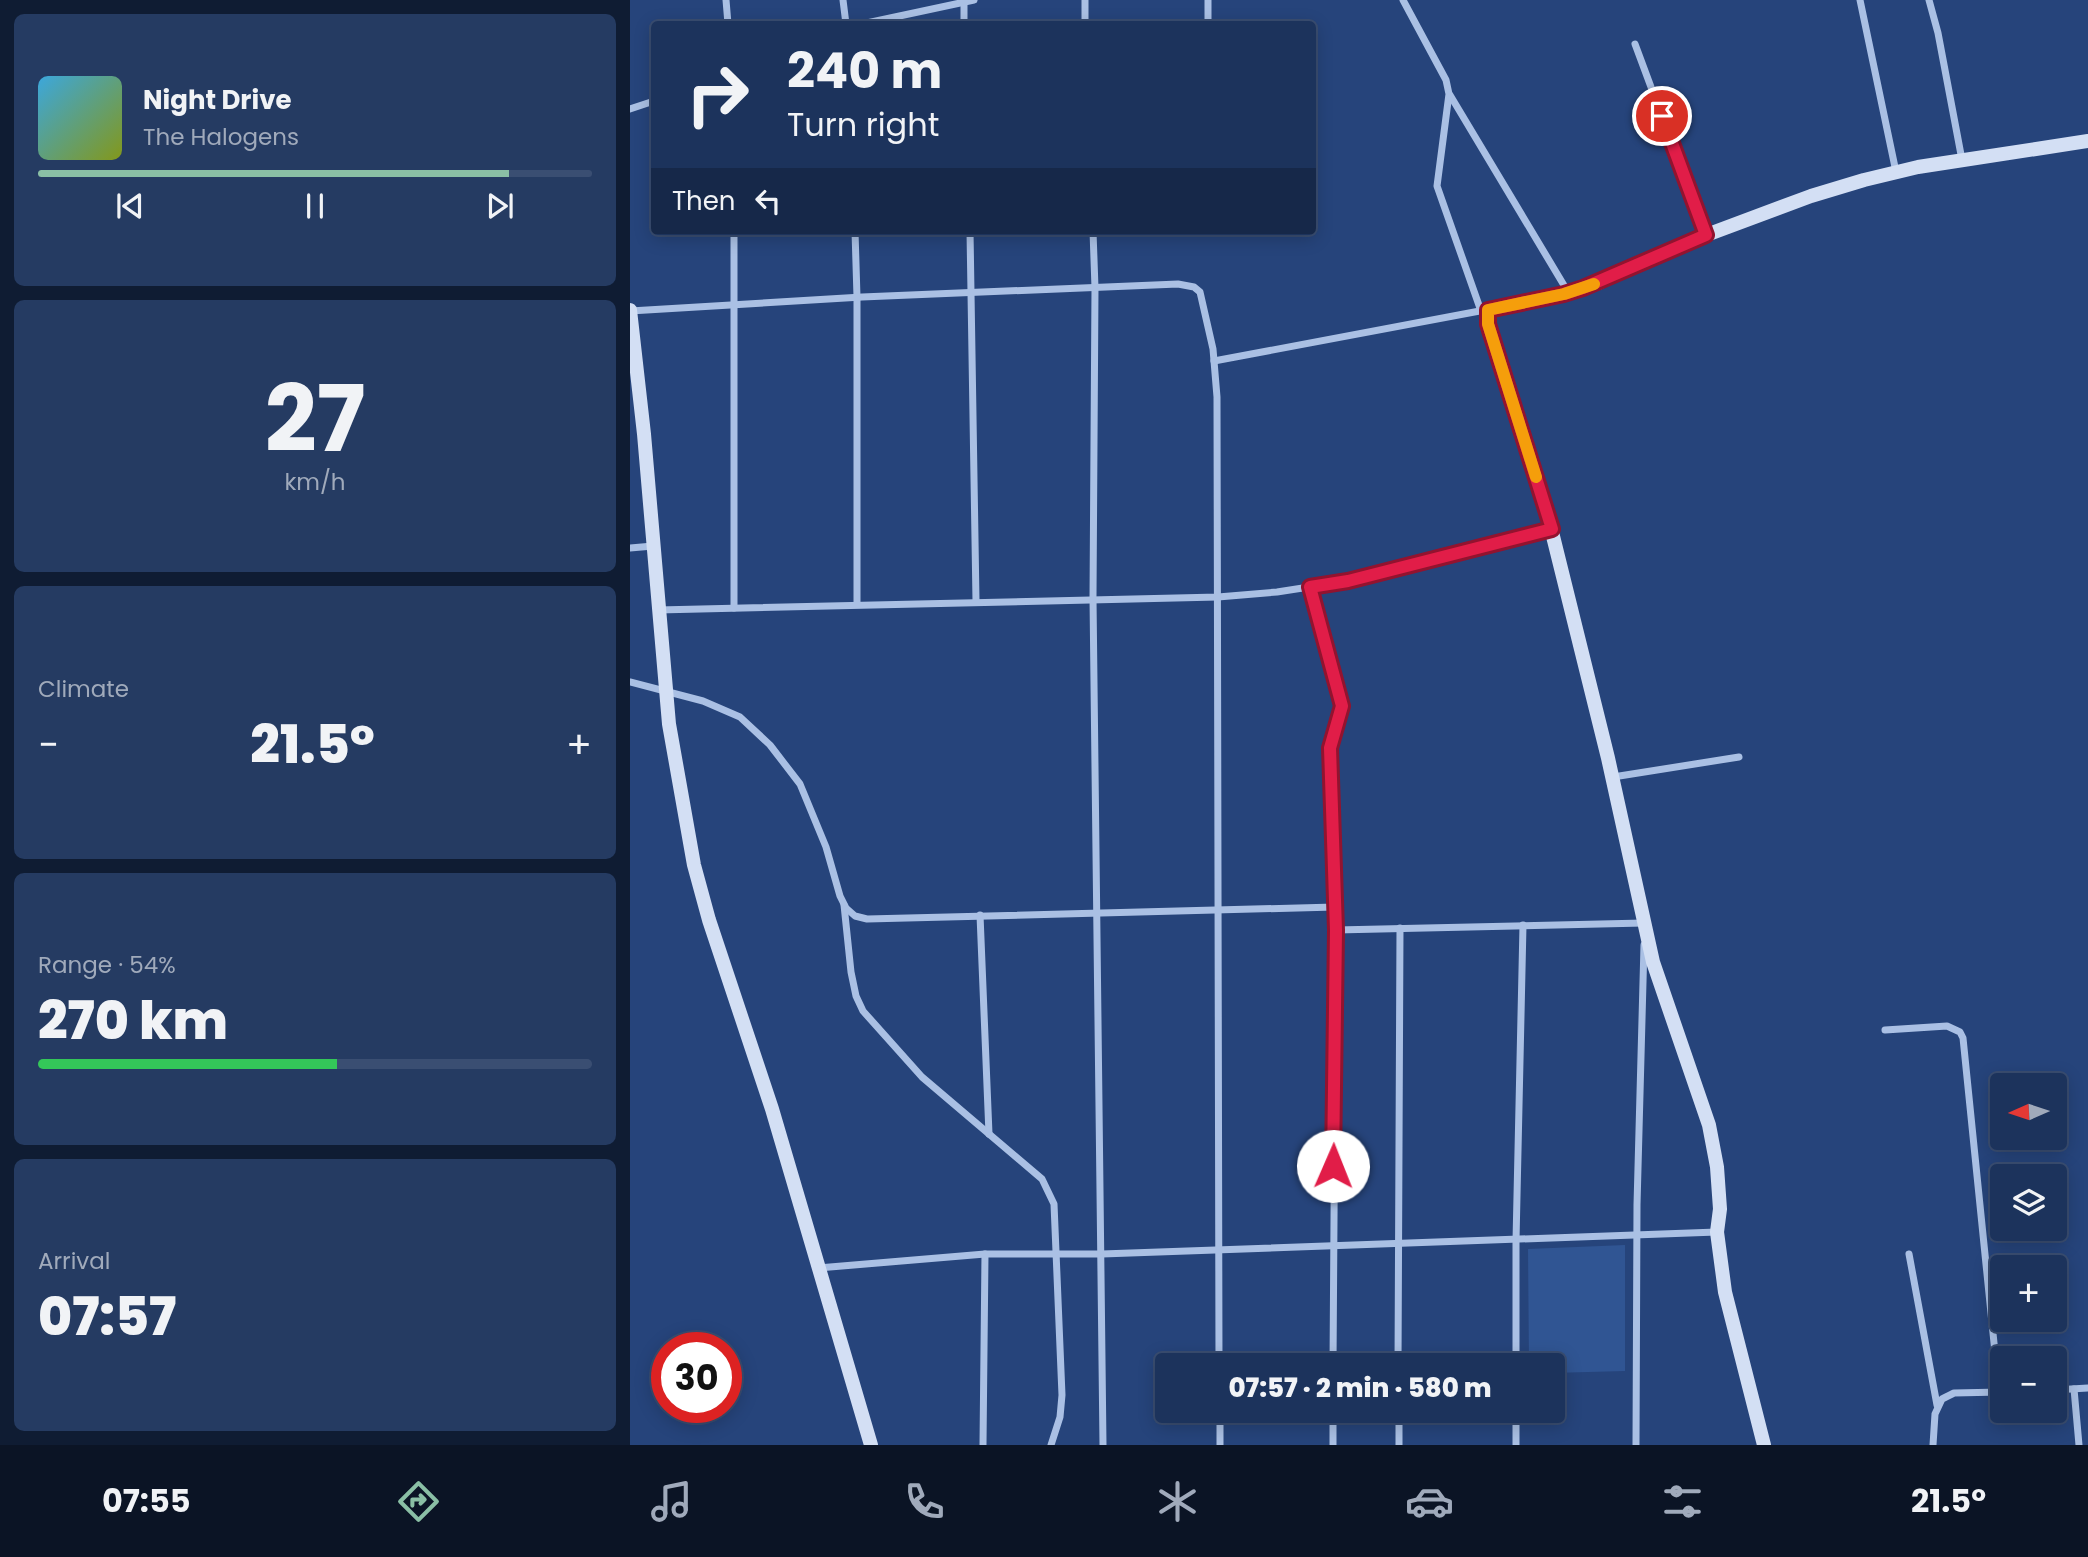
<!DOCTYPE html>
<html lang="en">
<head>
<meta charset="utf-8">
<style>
	body { margin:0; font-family:Poppins,sans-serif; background:#253b62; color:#f1f3f6; height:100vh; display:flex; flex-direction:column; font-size:26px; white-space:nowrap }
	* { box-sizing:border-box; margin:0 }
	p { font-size:23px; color:#a0aabb }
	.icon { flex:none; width:38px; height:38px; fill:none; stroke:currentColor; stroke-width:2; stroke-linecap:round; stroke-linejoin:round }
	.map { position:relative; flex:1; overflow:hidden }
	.panel { display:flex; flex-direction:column; gap:14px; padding:14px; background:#0f1c33; width:630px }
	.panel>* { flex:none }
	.banner { position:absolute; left:21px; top:21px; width:665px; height:214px; border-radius:7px; box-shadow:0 4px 18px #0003,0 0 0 2px #3a4e72; background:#1c335c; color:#f1f3f6; overflow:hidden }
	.needle { width:46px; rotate:267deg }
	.controls { position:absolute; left:1360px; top:1073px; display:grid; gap:14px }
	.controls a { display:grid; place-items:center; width:77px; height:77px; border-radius:7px; background:#1c335c; box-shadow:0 4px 18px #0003,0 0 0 2px #3a4e72; font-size:35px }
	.speed { position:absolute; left:21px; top:1332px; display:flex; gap:14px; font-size:35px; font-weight:700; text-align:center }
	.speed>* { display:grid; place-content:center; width:91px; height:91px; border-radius:50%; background:#1c335c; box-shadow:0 4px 18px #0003,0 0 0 2px #3a4e72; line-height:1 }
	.speed .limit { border:10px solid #d22; background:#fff; color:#111 }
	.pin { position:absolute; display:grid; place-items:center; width:60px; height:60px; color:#fff; margin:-30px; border:4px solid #fff; border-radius:50%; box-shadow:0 2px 7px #0007 }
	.me { position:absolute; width:77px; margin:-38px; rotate:1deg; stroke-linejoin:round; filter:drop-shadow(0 0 5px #0008) }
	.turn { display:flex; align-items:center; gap:24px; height:147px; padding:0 21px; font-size:32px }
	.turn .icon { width:91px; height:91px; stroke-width:2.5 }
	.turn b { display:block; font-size:49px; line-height:60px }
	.then { display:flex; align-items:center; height:66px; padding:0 21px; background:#0003; gap:14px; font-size:26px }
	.big { font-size:52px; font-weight:800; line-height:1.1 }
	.panel .card { flex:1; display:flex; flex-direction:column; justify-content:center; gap:10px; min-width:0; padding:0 24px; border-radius:10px; background:#253b62 }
	.panel .dial { align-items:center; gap:0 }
	.dial b { font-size:91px; line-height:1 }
	.song { display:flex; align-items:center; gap:21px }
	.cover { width:84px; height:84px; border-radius:10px; background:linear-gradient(135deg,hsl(200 70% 55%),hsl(70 70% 35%)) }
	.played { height:7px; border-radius:4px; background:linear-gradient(90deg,#8abfa5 85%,#3a4e72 85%) }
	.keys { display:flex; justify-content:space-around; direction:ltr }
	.heat { display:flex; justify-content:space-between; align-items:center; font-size:38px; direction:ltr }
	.charge { height:10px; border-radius:5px; background:linear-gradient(90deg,#34c759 54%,#3a4e72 0) }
	.trip { position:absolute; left:525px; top:1353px; width:410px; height:70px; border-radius:7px; background:#1c335c; box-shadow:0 4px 18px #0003,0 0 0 2px #3a4e72; font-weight:800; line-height:70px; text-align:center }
	.dock { display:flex; height:112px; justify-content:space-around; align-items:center; background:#0b1425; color:#a0aabb }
	.dock .icon { width:49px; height:49px }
	.dock .on { color:#8abfa5 }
	.dock b { font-size:32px; color:#f1f3f6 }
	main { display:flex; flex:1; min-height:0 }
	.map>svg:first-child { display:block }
</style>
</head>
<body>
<main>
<section class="panel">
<div class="card">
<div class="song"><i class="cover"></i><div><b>Night Drive</b><p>The Halogens</p></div></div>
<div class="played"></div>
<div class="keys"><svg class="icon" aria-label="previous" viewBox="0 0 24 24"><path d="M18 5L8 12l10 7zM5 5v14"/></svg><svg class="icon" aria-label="pause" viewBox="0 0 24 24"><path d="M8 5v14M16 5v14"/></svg><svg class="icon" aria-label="next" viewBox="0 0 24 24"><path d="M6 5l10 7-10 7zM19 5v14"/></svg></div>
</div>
<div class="card dial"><b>27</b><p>km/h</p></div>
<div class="card"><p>Climate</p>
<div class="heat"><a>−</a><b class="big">21.5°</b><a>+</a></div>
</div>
<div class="card"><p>Range · 54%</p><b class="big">270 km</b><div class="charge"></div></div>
<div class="card"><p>Arrival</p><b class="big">07:57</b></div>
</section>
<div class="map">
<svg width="1458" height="1445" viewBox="0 0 1458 1445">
	<rect width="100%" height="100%" fill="#26447b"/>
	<polygon fill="#305593" points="995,1245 995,1371 922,1373 922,1365 899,1365 898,1249"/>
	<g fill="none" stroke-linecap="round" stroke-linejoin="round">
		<g stroke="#aac0e4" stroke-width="7">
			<polyline points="96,0 98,24"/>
			<polyline points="213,0 216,24"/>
			<polyline points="455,0 455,24"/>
			<polyline points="578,0 578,24"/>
			<polyline points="773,0 816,80 819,94 807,186 851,311"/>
			<polyline points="1230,0 1266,172"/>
			<polyline points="1299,0 1308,33 1332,160"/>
			<polyline points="334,1 334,24"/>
			<polyline points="232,24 344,0"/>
			<polyline points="1005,44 1076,235"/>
			<polyline points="820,95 938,292"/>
			<polyline points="0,109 24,101"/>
			<polyline points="104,231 104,608"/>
			<polyline points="225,231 227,297 227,604"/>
			<polyline points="340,231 346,601"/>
			<polyline points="463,231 465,288 463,598 473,1445"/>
			<polyline points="0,311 232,297 548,284 564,287 570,292 583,349 587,397 589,1365"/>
			<polyline points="584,361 855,310"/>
			<polyline points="0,548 23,546"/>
			<path d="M680,587L712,699C713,717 703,730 700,748L705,907"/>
			<polyline points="28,610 588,597 647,592 718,581 921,529"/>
			<polyline points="0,682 73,701 110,717 140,745 170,784 196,847 210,896 216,908 225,916 237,919 705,907 706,930 1014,923"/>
			<polyline points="983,777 1109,757"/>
			<polyline points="214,905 221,972 226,996 233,1011 292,1077 412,1179 424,1204 432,1395 430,1417 421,1445"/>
			<polyline points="350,915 359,1134"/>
			<polyline points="1255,1030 1317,1026 1330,1032 1333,1038 1369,1392"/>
			<polyline points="1279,1254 1307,1405"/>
			<polyline points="188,1268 355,1254 472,1254 1087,1232"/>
			<polyline points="703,1365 706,930"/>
			<polyline points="768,1365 770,928"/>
			<polyline points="886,1365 886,1241 893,925"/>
			<polyline points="1444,1389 1449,1445"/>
			<polyline points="1424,1390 1458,1388"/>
			<polyline points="590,1410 590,1445"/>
			<polyline points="703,1410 703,1445"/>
			<polyline points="769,1410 769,1445"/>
			<polyline points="886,1410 886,1445"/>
			<polyline points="353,1445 355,1254"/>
			<polyline points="1006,1445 1007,1205 1014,945"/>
			<polyline points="1303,1445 1305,1414 1312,1399 1324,1393 1371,1392"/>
		</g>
		<g stroke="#d3dff4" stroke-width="14">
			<polyline points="0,310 14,434 39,724 64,865 79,920 142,1109 241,1445"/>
			<polyline points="1134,1445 1095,1292 1087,1232 1090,1209 1087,1167 1079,1125 1023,962 978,758 917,512 858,324 858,310 934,294 968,283 1063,240 1181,196 1234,180 1288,167 1458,141"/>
		</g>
	</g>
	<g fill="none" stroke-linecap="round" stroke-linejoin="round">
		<defs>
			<polyline id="route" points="703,1166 706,930 700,748 712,706 680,587 718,581 922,529 858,324 858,310 934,294 953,288 1076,235 1032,116"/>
		</defs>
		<use href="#route" stroke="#92132f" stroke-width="18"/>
		<use href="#route" stroke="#e11d48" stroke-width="12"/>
		<polyline stroke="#f59e0b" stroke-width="12" points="906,477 858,324 858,310 934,294 964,284"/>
	</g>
</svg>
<div class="controls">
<a><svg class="needle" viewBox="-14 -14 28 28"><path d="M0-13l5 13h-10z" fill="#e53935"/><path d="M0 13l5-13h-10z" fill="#a0aabb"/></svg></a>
<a><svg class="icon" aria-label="layers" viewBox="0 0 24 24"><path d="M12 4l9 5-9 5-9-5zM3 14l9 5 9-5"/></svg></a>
<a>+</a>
<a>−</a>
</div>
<div class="speed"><div class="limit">30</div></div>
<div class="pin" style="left:1032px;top:116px;background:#d93025"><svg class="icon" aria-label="arrive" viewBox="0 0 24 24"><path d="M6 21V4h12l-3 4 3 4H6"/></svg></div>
<svg class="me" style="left:703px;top:1166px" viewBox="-20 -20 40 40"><circle r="19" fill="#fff"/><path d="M0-13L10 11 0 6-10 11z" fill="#e11d48"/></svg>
<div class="trip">07:57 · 2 min · 580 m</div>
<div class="banner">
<div class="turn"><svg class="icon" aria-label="right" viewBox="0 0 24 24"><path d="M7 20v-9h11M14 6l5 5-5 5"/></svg><div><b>240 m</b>Turn right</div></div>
<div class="then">Then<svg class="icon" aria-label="left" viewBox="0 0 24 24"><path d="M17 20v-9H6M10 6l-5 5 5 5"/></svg></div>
</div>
</div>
</main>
<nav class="dock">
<b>07:55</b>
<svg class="icon on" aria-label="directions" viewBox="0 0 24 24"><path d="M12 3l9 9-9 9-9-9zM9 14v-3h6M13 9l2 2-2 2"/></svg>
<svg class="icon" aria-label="music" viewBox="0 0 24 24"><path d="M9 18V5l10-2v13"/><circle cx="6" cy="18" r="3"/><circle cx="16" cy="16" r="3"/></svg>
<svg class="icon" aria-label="phone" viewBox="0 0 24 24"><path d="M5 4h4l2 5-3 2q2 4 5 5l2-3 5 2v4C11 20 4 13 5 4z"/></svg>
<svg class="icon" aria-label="climate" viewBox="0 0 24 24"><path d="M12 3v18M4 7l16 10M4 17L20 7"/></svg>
<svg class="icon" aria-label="car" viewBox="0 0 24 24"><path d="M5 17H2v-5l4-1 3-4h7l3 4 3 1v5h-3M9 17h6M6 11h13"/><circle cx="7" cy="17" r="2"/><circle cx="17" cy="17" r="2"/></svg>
<svg class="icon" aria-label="filters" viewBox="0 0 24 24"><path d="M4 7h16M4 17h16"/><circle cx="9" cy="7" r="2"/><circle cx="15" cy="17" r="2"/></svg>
<b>21.5°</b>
</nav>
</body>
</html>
